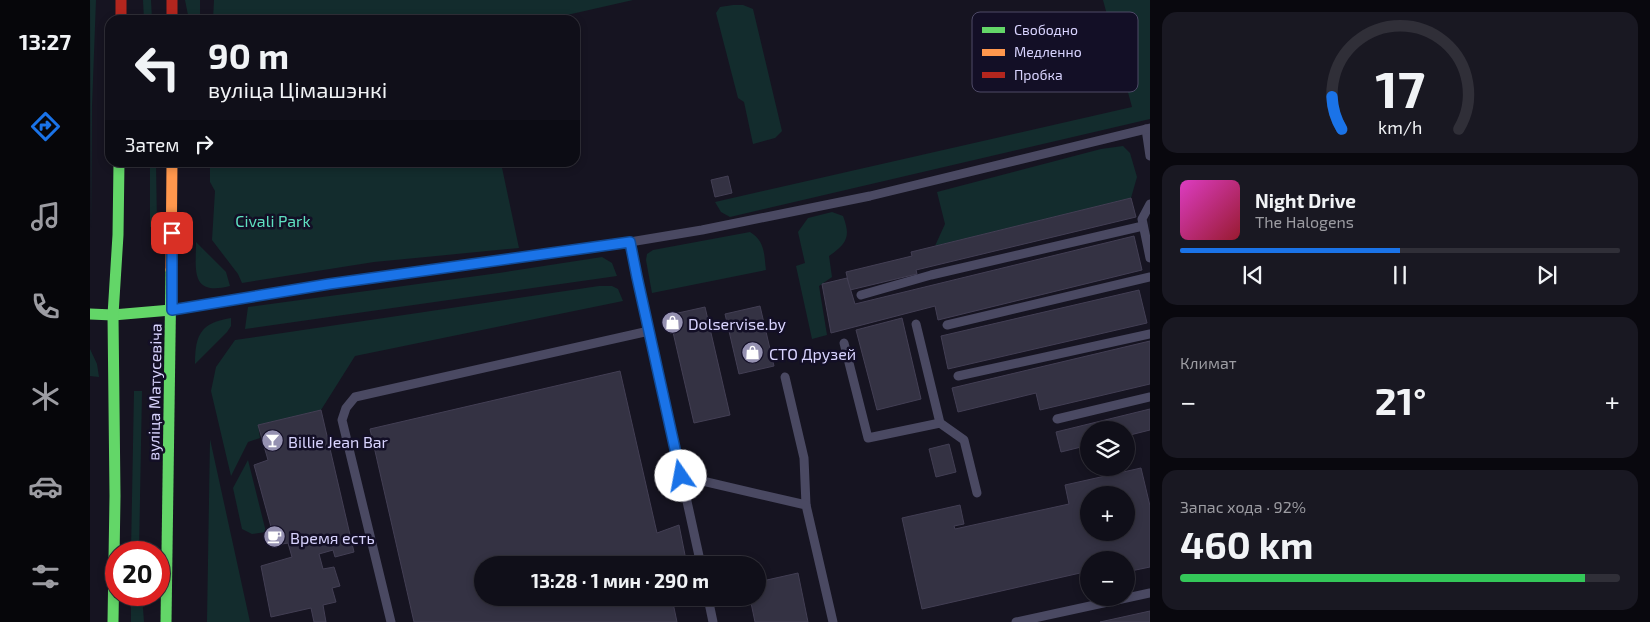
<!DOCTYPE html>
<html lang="ru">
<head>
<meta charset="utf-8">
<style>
	body { margin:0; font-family:"Exo 2",sans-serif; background:#191822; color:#f1f3f6; height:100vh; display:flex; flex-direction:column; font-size:19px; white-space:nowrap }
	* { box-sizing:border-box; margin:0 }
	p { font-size:16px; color:#9c9ca2 }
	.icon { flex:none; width:28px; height:28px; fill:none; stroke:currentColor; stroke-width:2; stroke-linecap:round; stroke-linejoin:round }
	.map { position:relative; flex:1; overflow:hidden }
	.sheet { display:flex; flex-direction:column; gap:12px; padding:12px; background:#09080e; width:500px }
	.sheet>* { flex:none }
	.banner { position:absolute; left:15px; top:15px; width:475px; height:152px; border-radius:15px; box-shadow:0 2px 8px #0003,0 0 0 1px #302f38; background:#100f19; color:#f1f3f6; overflow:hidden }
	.controls { position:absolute; left:990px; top:421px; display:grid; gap:10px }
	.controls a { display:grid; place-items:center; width:55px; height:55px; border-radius:50%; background:#100f19; box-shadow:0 2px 8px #0003,0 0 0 1px #302f38; font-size:25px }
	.speed { position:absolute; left:15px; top:541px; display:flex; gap:10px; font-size:25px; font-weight:700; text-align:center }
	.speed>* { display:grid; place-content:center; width:65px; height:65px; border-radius:50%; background:#100f19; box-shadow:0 2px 8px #0003,0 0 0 1px #302f38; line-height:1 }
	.speed .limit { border:8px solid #d22; background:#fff; color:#111 }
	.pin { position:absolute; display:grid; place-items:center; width:42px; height:42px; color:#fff; margin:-21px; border-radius:10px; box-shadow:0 2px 8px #0006 }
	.me { position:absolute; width:55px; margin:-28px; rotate:348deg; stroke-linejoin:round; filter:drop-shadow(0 0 4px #0008) }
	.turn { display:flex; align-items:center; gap:18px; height:105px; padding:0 20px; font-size:22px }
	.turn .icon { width:65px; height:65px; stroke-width:2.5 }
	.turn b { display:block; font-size:35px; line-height:42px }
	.then { display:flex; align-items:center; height:48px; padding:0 20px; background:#0003; gap:10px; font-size:19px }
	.big { font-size:38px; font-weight:700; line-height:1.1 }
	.sheet .tile { flex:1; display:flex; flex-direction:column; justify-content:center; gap:8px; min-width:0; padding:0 18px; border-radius:15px; background:#191822 }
	.sheet .dial { align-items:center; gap:0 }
	.dial svg { height:130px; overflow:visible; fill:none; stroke:#302f38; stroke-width:7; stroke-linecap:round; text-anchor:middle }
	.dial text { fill:#f1f3f6; stroke:none }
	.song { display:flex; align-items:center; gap:15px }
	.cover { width:60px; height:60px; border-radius:8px; background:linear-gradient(135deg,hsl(310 70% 55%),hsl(350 70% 35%)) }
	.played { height:5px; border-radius:2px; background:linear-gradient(90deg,#1a73e8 50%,#302f38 50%) }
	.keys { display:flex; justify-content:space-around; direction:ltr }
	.heat { display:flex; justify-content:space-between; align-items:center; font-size:28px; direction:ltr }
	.charge { height:8px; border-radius:4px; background:linear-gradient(90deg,#34c759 92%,#302f38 0) }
	.trip { position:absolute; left:384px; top:556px; width:292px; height:50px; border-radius:25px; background:#100f19; box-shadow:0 2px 8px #0003,0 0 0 1px #302f38; font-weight:700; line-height:50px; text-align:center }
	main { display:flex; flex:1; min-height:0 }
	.dock { display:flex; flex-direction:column; width:90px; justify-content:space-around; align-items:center; background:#06060a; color:#9c9ca2 }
	.dock .icon { width:35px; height:35px }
	.dock .active { color:#1a73e8 }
	.dock b { font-size:22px; color:#f1f3f6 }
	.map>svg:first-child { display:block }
</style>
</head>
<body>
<main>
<nav class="dock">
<b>13:27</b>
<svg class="icon active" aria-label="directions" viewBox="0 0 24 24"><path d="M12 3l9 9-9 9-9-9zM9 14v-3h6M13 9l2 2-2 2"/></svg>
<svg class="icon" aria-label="music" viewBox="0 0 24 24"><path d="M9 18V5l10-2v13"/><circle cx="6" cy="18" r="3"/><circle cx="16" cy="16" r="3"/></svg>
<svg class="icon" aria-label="phone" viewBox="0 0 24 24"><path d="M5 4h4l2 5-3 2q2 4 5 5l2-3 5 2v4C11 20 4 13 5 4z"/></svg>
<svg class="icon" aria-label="climate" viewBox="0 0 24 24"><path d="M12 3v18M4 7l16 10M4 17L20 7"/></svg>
<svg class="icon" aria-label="car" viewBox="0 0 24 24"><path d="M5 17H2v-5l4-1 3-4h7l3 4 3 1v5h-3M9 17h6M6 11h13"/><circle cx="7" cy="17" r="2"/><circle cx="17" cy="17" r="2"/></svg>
<svg class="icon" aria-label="filters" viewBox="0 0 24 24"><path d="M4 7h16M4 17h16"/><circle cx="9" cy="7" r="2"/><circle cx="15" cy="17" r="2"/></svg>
</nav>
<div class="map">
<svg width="1060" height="622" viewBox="0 0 1060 622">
	<rect width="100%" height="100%" fill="#161421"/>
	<g fill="#132c2d">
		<polygon points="0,0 6,0 2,106 1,228"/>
		<polygon points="53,0 61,0 62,20 54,20"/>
		<polygon points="95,0 110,0 110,20 99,20"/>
		<polygon points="124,0 543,0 455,20 123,20"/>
		<polygon points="1013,0 1060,0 1060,119 640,217 631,212 625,202 1042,107"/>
		<polygon points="643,5 653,5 663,9 692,131 685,138 663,144 654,102 648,98 626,13 630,7"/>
		<polygon points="1033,146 1040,153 1047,177 1041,198 845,246 855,224 847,192 1011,149"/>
		<polygon points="60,163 66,163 67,227 60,227"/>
		<polygon points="120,163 411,163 429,248 284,262 152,283 148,274 122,240 125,191 120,182"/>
		<path d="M742,212L753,216C761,237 757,243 739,256L742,277L729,286L737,335L722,339L706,266L715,263L708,232L718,218Z"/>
		<path d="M660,232C675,241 674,254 676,270L562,293L556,260L557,254L563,250Z"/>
		<path d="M106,242L136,272L140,286C100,296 106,270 106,242Z"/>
		<polygon points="512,257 522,263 527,276 155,329 158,307 409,273"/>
		<polygon points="509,286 522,286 528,289 533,301 265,356 231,410 168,425 170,438 158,442 141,476 121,391 126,367 145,340"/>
		<path d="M141,318V326L137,332L105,364C105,334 111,323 141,318Z"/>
		<polygon points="0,349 7,364 9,377 0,376"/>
		<polygon points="44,391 52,391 49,552 41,552"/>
		<polygon points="120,439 160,622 117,622"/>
		<polygon points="158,460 176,532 162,534 152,529 143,488"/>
		<polygon points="41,595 52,595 54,622 41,622"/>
	</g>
	<g fill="#343243" stroke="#433f54" fill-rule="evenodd">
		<polygon points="638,176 642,193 625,197 621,180"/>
		<polygon points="1041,198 1046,217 826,270 827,274 760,290 756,272 822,256 821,252"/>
		<polygon points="1044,236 1052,270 848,320 845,306 741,333 732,284 757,278 765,304"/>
		<polygon points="1049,290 1057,323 858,369 851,336"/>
		<polygon points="670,306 684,366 649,374 635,314"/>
		<polygon points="615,307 640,415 604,423 579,315"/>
		<polygon points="812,318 831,399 787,410 766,330"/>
		<polygon points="1060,341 1060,384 950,410 946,393 868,412 862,388"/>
		<polygon points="530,371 567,533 589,525 597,565 392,565 392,598 582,598 587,622 324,622 280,429"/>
		<polygon points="1060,409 1060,430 1036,436 1036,430 999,430 999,445 971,452 966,432"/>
		<polygon points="231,410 264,552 245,557 243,550 229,554 233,569 244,567 250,586 242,588 246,602 233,605 236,622 224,622 221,608 181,617 171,566 202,557 198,543 186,545 164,465 178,460 168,425"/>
		<polygon points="859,444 866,472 846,477 839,449"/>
		<path d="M1051,468L1060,506V567L1036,572V560H999V571L832,609L812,518L870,505L874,524L864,526L865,529L979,504L975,485ZM999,495H1036V532H999Z"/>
		<polygon points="708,573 718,622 665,622 660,598 668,598 668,582"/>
		<polygon points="1060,611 1060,622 1010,622"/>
	</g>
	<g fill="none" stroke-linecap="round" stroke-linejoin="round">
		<g stroke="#4a4962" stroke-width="9">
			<polyline points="1056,129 1060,156"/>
			<polyline points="1060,204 1052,219 1060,258"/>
			<polyline points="540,242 547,277 552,297 611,565"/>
			<polyline points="771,295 841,275 1053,226"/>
			<polyline points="84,310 239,284 540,242 612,230 780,196 1060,128"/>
			<polyline points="826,324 850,423"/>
			<polyline points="857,325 1060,277"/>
			<polyline points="754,343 778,438 850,423 874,440 887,493"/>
			<polyline points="868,376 1060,334"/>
			<polyline points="695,377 714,458 716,505"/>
			<polyline points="967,419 1060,397"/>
			<polyline points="591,476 716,505 743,622"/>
			<polyline points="618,598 623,622"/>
			<polyline points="301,622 252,420 256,408 265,397 559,331"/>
			<polyline points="926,622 1060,593"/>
		</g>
		<g stroke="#63d668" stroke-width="11">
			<polyline points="0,314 23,315 81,310"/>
			<polyline points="23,622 25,496 23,315 28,235 29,162"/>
			<polyline points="76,622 81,270"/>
		</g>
		<polyline stroke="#ff974d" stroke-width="11" points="81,270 82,162"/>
		<g stroke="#b3261e" stroke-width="11">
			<polyline points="31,0 31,20"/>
			<polyline points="82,0 82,20"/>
		</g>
	</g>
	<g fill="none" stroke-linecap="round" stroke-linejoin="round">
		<defs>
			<polyline id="route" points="82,233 82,310 239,284 540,242 547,277 591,476"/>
		</defs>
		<use href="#route" stroke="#114b97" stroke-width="12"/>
		<use href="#route" stroke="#1a73e8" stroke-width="9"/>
	</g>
	<defs>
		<symbol id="shop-disc" viewBox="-11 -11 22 22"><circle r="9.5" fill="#9591b1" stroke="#130f26"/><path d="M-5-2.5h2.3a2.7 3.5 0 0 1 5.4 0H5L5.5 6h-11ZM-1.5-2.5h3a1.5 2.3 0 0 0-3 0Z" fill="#fff"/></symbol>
		<symbol id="bar-disc" viewBox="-11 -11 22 22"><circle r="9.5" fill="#9591b1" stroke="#130f26"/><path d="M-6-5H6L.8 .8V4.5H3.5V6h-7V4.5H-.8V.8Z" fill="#fff"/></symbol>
		<symbol id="cafe-disc" viewBox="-11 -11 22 22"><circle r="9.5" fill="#9591b1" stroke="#130f26"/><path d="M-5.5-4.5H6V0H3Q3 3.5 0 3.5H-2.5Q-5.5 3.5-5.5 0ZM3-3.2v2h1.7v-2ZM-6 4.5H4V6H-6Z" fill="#fff"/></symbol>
	</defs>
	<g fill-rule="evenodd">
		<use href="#shop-disc" x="570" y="310" width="25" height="25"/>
		<use href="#shop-disc" x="650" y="340" width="25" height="25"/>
		<use href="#bar-disc" x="170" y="428" width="25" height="25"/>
		<use href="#cafe-disc" x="172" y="524" width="25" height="25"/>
	</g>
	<g text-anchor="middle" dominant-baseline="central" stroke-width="5" stroke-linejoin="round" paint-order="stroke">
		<g font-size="16" fill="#5fe0c0" stroke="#130f26">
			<text x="183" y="220">Civali Park</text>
		</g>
		<g font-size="16" fill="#d9d4ff" stroke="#130f26" text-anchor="start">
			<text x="598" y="323">Dolservise.by</text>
			<text x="679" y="353">СТО Друзей</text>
			<text x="198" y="441">Billie Jean Bar</text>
			<text x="200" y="537">Время есть</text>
		</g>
		<g font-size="16" fill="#d9d4ff" stroke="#130f26">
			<text transform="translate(64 392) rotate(-89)">вуліца Матусевіча</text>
		</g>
	</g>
	<rect x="882" y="12" width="166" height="80" rx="8" fill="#130f26" stroke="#4e4a67" stroke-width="1"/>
	<rect x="892" y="27" width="23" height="6" fill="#63d668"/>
	<rect x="892" y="49" width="23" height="7" fill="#ff974d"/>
	<rect x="892" y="72" width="23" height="6" fill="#b3261e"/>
	<g font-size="14" fill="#d9d4ff">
		<text x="924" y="35">Свободно</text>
		<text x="924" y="57">Медленно</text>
		<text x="924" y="80">Пробка</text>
	</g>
</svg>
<div class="controls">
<a><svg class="icon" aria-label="layers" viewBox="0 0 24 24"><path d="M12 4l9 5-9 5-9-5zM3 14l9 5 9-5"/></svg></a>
<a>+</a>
<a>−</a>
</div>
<div class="speed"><div class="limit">20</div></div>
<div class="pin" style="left:82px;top:233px;background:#d93025"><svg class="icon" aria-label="arrive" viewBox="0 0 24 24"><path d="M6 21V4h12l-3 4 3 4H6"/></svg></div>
<svg class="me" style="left:591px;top:476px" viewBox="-20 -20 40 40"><circle r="19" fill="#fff"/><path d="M0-13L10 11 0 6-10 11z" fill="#1a73e8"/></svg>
<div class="trip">13:28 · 1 мин · 290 m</div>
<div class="banner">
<div class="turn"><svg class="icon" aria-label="left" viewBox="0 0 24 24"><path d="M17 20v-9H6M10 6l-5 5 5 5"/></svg><div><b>90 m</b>вуліца Цімашэнкі</div></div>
<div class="then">Затем<svg class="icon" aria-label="right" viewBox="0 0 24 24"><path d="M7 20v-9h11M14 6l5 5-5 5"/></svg></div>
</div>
</div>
<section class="sheet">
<div class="tile dial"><svg viewBox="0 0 100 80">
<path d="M14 69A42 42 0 1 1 86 69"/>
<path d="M14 69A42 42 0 0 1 8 49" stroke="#1a73e8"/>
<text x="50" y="56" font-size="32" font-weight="700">17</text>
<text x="50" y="72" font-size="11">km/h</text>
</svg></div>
<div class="tile">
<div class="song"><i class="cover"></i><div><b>Night Drive</b><p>The Halogens</p></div></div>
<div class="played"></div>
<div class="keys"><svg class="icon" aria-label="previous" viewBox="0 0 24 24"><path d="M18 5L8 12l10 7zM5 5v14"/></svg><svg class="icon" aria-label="pause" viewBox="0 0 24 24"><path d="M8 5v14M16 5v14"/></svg><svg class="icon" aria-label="next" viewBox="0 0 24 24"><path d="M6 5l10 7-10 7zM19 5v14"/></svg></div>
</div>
<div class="tile"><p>Климат</p>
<div class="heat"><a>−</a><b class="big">21°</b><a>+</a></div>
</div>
<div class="tile"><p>Запас хода · 92%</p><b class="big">460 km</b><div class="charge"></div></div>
</section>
</main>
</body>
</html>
